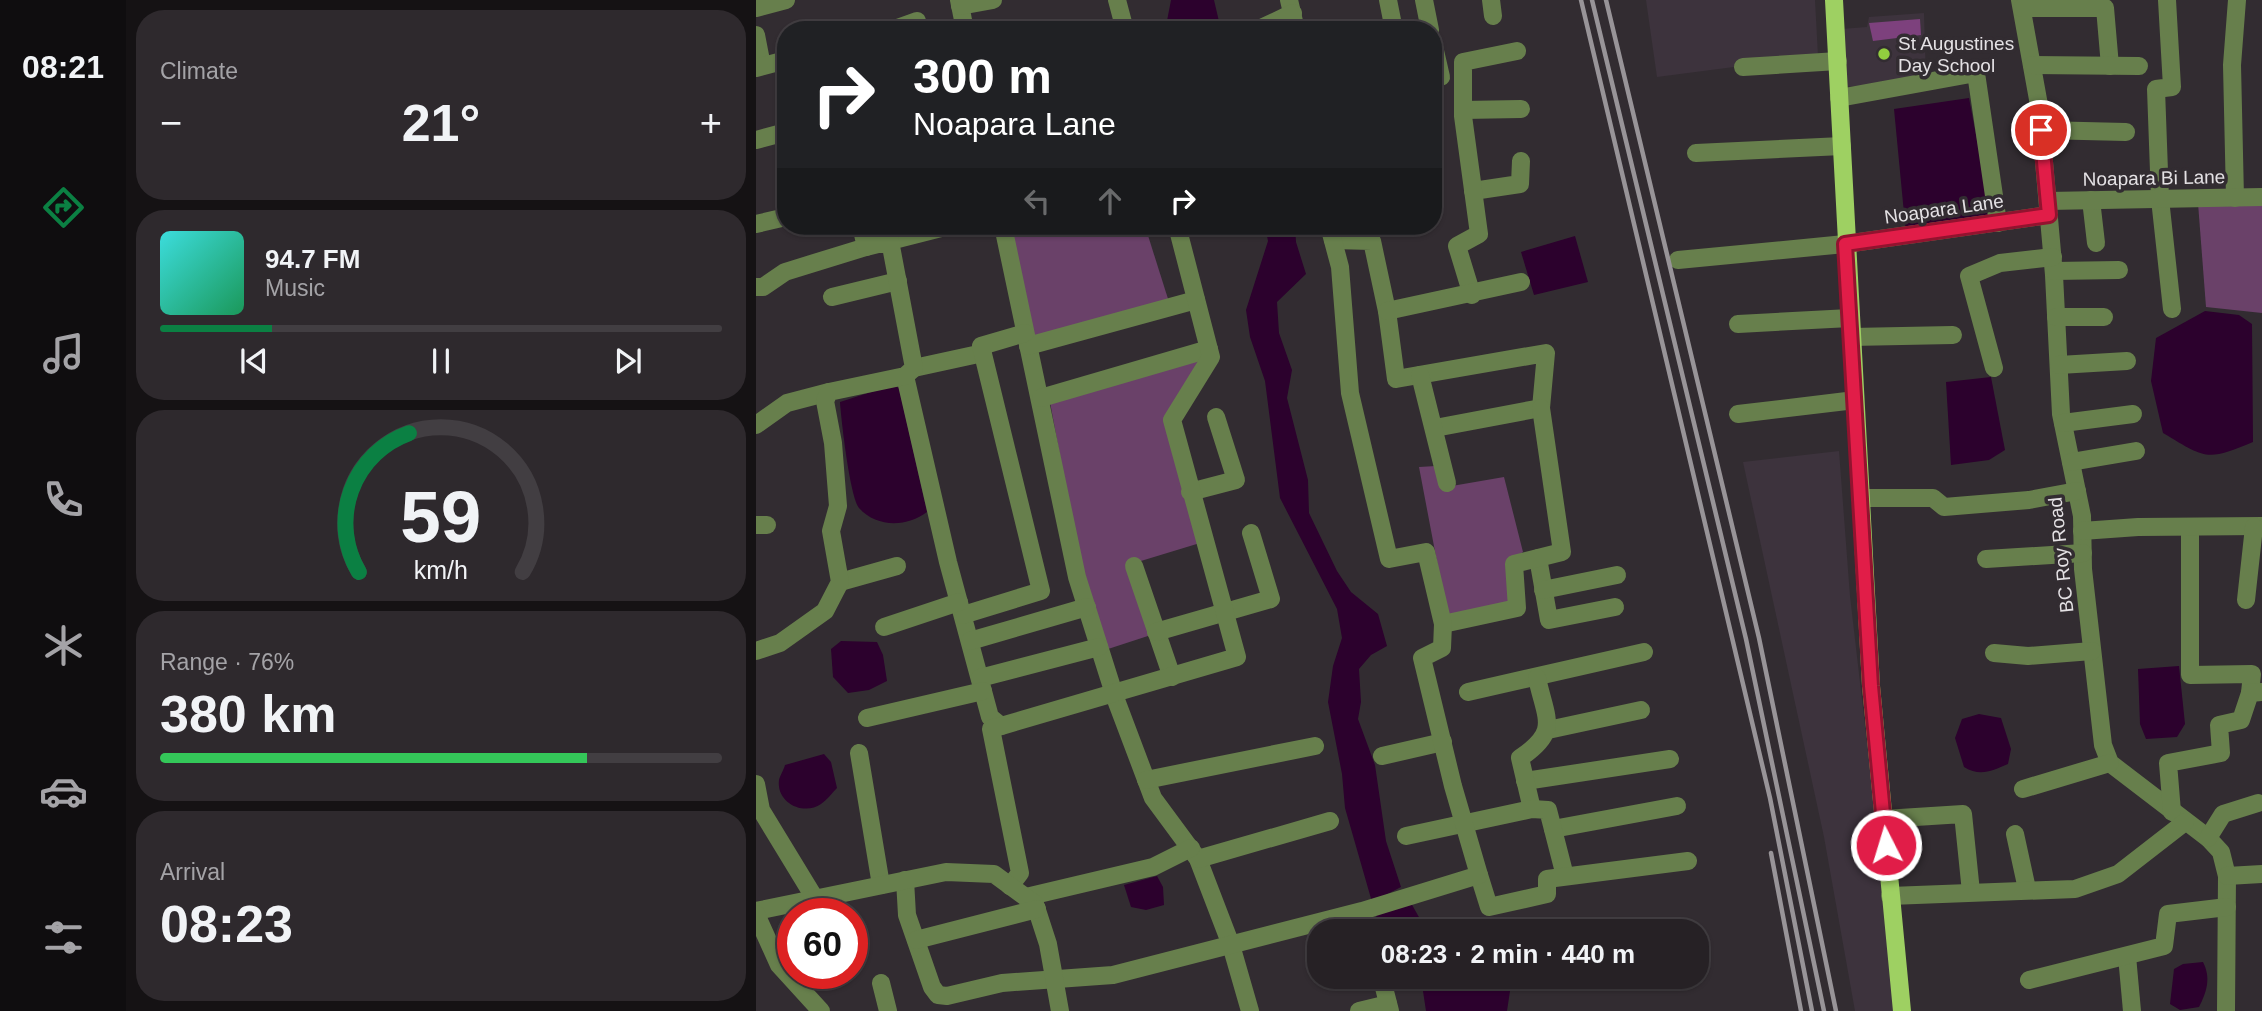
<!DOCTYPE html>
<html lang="en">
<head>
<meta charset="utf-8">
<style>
	body { margin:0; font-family:Helvetica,sans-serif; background:#2e292d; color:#f1f3f6; height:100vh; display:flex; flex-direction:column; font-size:26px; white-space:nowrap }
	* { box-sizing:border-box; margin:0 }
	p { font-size:23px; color:#a4a3a7 }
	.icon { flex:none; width:38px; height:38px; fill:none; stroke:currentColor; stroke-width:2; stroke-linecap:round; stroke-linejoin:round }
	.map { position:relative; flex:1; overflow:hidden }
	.side { display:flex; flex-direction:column; gap:10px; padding:10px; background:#151214; width:630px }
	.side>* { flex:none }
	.hud { position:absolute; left:21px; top:21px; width:665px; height:214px; border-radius:28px; box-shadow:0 2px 5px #0004,0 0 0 2px #423e42; background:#202124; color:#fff; overflow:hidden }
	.speed { position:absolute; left:21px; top:898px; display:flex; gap:14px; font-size:35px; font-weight:700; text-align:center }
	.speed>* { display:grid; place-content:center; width:91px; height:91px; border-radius:50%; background:#262125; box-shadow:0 2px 5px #0004,0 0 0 2px #423e42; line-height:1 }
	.speed .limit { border:10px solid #d22; background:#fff; color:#111 }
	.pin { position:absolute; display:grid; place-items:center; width:60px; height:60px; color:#fff; margin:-30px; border:4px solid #fff; border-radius:50%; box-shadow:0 2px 7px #0007 }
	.me { position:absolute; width:77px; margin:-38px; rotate:355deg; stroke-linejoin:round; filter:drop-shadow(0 0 5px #0008) }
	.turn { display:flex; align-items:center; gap:24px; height:147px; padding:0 21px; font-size:32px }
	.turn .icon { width:91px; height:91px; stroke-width:2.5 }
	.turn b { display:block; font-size:49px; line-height:60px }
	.lanes { display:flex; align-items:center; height:66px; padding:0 21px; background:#0003; justify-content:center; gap:35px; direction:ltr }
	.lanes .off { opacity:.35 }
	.big { font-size:52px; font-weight:800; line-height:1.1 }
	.side .tile { flex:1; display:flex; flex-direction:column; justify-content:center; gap:10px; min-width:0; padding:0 24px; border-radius:28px; background:#2e292d }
	.side .dial { align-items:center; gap:0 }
	.dial svg { height:182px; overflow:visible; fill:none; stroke:#423e42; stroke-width:7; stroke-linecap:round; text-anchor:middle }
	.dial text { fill:#f1f3f6; stroke:none }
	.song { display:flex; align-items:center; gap:21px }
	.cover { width:84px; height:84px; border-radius:10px; background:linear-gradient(135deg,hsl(180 70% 55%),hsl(150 70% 35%)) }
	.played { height:7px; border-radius:4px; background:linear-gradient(90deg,#0b8043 20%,#423e42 20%) }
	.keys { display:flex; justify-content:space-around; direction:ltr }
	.heat { display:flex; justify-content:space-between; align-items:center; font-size:38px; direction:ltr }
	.charge { height:10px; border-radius:5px; background:linear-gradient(90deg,#34c759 76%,#423e42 0) }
	.trip { position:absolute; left:551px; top:919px; width:402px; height:70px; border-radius:28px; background:#262125; box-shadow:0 2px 5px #0004,0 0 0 2px #423e42; font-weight:800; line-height:70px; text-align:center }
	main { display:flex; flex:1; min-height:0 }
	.menu { display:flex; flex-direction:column; width:126px; justify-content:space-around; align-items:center; background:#0f0d0f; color:#a4a3a7 }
	.menu .icon { width:49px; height:49px }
	.menu .selected { color:#0b8043 }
	.menu b { font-size:32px; color:#f1f3f6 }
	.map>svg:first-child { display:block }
</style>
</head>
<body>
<main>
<nav class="menu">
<b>08:21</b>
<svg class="icon selected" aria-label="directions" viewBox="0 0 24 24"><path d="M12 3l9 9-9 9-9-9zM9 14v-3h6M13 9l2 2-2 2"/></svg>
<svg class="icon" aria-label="music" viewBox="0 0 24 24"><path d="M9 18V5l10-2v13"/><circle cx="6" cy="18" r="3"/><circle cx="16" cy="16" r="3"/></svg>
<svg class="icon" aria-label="phone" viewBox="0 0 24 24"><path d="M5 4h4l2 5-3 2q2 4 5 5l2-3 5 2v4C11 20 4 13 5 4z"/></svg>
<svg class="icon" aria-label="climate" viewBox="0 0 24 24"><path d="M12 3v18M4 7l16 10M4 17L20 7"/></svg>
<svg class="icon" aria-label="car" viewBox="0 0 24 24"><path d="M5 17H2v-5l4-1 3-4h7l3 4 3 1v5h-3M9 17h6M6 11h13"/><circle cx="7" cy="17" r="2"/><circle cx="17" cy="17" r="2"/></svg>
<svg class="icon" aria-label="filters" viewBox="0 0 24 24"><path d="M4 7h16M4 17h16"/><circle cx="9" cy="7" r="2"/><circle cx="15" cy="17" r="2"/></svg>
</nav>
<section class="side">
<div class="tile"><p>Climate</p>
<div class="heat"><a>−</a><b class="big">21°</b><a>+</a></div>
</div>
<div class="tile">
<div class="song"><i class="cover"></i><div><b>94.7 FM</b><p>Music</p></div></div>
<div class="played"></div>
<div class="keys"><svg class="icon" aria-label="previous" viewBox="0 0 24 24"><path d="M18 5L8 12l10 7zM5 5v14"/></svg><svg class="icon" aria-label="pause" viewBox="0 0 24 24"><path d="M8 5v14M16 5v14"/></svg><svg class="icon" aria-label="next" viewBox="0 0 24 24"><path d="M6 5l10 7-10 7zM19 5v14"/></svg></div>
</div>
<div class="tile dial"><svg viewBox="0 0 100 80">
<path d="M14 69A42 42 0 1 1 86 69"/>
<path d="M14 69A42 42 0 0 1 36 8" stroke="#0b8043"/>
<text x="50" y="56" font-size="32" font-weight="700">59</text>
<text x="50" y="72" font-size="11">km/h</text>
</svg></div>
<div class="tile"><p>Range · 76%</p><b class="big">380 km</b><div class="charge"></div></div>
<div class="tile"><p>Arrival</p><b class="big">08:23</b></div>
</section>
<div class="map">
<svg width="1506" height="1011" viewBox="0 0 1506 1011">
	<rect width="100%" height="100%" fill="#322c31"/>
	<g fill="#3d333d">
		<polygon points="890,0 1059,0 1062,56 901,77"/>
		<polygon points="1168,13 1170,80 1089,87 1085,29 1111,27 1113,17"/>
		<polygon points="1083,451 1094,596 1142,1011 1099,1011 1068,837 987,462"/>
	</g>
	<g fill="#6a4169">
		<polygon points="1442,203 1506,204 1506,313 1450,307"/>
		<polygon points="252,226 389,226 413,302 276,341"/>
		<polygon points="444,358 411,419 444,543 375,564 398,634 349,650 329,591 294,402"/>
		<polygon points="680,466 690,487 748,477 767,552 753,561 754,605 692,620 663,467"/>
	</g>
	<g fill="#2c012d">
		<polygon points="415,0 458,0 465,30 414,30 411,21"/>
		<polygon points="1213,98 1236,220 1150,234 1138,109"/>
		<polygon points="509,226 539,226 540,242 550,274 521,302 523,333 536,370 531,398 552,480 553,513 581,571 595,592 622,614 631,646 615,655 603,669 605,702 602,719 619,765 630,841 645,887 616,902 589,808 586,774 572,702 577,666 586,638 581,609 524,498 509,381 494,337 490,310 512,241"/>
		<polygon points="819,236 832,282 778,295 765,252"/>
		<path d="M1449,311L1483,315L1496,324L1497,442C1450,462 1449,458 1407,433L1395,381L1400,338Z"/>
		<polygon points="1235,377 1249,450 1233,460 1195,465 1190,382"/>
		<path d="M137,385L143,388L171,512C151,527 121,528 103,508C94,498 85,419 84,402Z"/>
		<polygon points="85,641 121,642 127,655 131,681 113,690 92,693 77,677 75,649"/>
		<polygon points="1423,666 1429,724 1421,737 1390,739 1384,724 1382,669"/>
		<path d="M1223,714L1245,718L1255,749L1252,764C1236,771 1224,777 1208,767L1199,738L1206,719Z"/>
		<path d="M68,754L75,762L81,788C76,793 71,800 65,804C48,816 20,803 23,780C24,776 28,769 29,765Z"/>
		<polygon points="401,876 407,887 408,905 390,910 375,907 368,885"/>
		<polygon points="655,903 664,919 678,931 622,931 620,913"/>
		<path d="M1447,962C1455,978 1451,991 1443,1007L1424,1010L1414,1004L1418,969L1427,964Z"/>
		<polygon points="662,977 749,977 754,991 751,1011 670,1011 665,978"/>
	</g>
	<polygon fill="#7d417d" points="1164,19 1165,35 1117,41 1113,23"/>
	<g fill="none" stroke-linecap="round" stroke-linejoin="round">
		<g stroke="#677f4c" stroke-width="18">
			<polyline points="203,0 209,30"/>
			<polyline points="361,0 369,30"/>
			<polyline points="533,0 540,30"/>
			<polyline points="632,0 638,30"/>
			<polyline points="668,0 674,30"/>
			<polyline points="735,0 737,16"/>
			<polyline points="1264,0 1283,105 1298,275 1305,414 1326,516 1327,569 1347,745 1354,763 1452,838 1465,852 1471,876 1470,1011"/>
			<polyline points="1411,0 1416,87 1400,89 1404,199 1416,309"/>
			<polyline points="204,6 237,0"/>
			<polyline points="0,8 30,0"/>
			<polyline points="1266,8 1349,8 1354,66"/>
			<polyline points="136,30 161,21"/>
			<polyline points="501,30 537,13"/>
			<polyline points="0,35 6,66"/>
			<polyline points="677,42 685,77"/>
			<polyline points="1276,65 1383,66"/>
			<polyline points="987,67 1082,61"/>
			<polyline points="0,68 30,60"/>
			<polyline points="1083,98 1220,73 1242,223"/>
			<polyline points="707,110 765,109"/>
			<polyline points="1285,130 1370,132"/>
			<polyline points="0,140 30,132"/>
			<polyline points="940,153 1086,146"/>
			<polyline points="717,191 764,184 765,161"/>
			<polyline points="1479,198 1476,65 1481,0"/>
			<polyline points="1335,200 1340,243"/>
			<polyline points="1292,201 1506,197"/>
			<polyline points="0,224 30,217"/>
			<polyline points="247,226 321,577 360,700 397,798 442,859 475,945 494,1011"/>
			<polyline points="577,240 616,241 631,311 640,379 790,353 785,408 679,428"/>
			<polyline points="134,241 193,226"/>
			<polyline points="922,260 1089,244 1293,215"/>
			<polyline points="1298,271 1363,270"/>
			<polyline points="0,287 7,287 29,272 110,247"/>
			<polyline points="716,295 701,246 723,234 707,116 707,62 761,51"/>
			<polyline points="76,297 142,281"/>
			<polyline points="631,311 765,282"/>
			<polyline points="1300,317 1348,317"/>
			<polyline points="982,324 1094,318"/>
			<polyline points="1095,337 1197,335"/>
			<polyline points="272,346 440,300"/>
			<polyline points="1303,365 1371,361"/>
			<polyline points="158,368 227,353"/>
			<polyline points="1238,368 1213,276 1244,263 1297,257"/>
			<polyline points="664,375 691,483"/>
			<polyline points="149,376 192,562 234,717 245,726"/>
			<polyline points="285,398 453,349"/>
			<polyline points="982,414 1099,400"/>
			<polyline points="1307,423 1377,414"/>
			<polyline points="0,425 31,403 73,392"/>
			<polyline points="1315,462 1380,451"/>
			<polyline points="434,492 480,480 460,417"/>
			<polyline points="1104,498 1177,498 1188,507 1273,500 1321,491"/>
			<polyline points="0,525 11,525"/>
			<polyline points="1434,527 1434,675 1496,674 1494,693"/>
			<polyline points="1326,531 1382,527 1506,526"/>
			<polyline points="782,558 793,620 859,607"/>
			<polyline points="1230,559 1327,553"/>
			<polyline points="378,566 416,677"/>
			<polyline points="84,582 141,566"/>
			<polyline points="787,590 861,575"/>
			<polyline points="1490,600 1498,527"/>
			<polyline points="207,615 285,591 225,346 269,333"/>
			<polyline points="687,624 761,608 758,564 806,552 785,408"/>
			<polyline points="128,627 203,602"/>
			<polyline points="400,632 515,599 495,533"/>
			<polyline points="214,641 331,607"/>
			<polyline points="0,651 24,643 69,611 84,582 75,531 82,506 77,443 69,401 73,392 149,376 158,368 134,241 110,247 105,226"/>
			<polyline points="1238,653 1272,656 1336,651"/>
			<polyline points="224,678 343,647"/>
			<polyline points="712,692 888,652"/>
			<polyline points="111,718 227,691"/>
			<polyline points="792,730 885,710"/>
			<polyline points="103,753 125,885"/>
			<polyline points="626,756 687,742"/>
			<polyline points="390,780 559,746"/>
			<polyline points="769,781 914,759"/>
			<polyline points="0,784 5,810 58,897"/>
			<polyline points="1267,789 1354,763"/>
			<path d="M776,809L764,758C804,731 790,720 781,678"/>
			<polyline points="1416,812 1412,763 1465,753 1463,725 1485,720 1494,693 1506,692"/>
			<polyline points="1128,819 1207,814 1215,892"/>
			<polyline points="797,829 921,806"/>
			<polyline points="1259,834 1271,889"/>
			<polyline points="650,836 776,809 792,810 809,876"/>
			<polyline points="1452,838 1467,814 1502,803"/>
			<polyline points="442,859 574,821"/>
			<polyline points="723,875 733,907 791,894 791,879 932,861"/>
			<polyline points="1471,876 1506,874"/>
			<polyline points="149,880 151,915 176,987 182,995 191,996 246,983 357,975 606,911 723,875 697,786 666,658 686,648 687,624 670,552 633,559 594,393 584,267 573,226"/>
			<polyline points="254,886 264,873 235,729 481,657 416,420 455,357 421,226"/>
			<polyline points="1134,896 1319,889 1362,874 1429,822"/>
			<polyline points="270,897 397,867 435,848"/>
			<polyline points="0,911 190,872 238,874 279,904 292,944 304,1011"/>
			<polyline points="0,914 23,965 65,1011"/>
			<polyline points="160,940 281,909"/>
			<polyline points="1371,956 1376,1011"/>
			<polyline points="625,976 634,1011"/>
			<polyline points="1273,980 1408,946 1412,914 1471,907"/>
			<polyline points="125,983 132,1011"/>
			<polyline points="603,1011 632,1004"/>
		</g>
		<polyline stroke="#9ed062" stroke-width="18" points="1078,0 1115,686 1146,1011"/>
		<g stroke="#989498" stroke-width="4.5">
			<polyline points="825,0 1014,798 1056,1011"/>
			<polyline points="836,0 990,639 1068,1011"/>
			<polyline points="850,0 1003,638 1080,1011"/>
			<polyline points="1015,853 1045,1011"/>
		</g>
	</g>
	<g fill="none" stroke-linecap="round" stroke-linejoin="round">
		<defs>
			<polyline id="route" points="1130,845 1115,686 1089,244 1293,215 1285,130"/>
		</defs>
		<use href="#route" stroke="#92132f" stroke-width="18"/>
		<use href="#route" stroke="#e11d48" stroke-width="12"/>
	</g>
	<circle fill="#92cd3f" stroke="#322c31" stroke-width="2.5" cx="1128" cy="54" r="7"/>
	<g text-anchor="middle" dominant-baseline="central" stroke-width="7" stroke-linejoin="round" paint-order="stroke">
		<g font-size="19" fill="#e4e1e4" stroke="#322c31" text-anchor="start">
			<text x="1142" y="43">St Augustines<tspan x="1142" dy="22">Day School</tspan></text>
		</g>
		<g font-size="19" fill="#e4e1e4" stroke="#322c31">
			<text transform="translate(1398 178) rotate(-1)">Noapara Bi Lane</text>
			<text transform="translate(1188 209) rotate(-8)">Noapara Lane</text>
			<text transform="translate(1305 555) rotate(-96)">BC Roy Road</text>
		</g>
	</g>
</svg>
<div class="speed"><div class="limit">60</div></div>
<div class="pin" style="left:1285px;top:130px;background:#d93025"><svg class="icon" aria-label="arrive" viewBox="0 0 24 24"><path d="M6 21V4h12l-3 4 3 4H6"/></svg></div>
<svg class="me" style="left:1130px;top:845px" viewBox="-20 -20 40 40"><circle r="17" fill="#e11d48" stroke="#fff" stroke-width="3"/><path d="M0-11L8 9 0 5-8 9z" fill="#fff"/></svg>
<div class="trip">08:23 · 2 min · 440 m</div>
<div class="hud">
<div class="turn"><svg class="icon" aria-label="right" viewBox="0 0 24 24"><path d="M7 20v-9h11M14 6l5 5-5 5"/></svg><div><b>300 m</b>Noapara Lane</div></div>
<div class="lanes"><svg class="icon off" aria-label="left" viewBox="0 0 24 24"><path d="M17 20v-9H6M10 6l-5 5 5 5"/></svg><svg class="icon off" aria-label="ahead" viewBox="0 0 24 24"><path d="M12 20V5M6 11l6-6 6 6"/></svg><svg class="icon" aria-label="right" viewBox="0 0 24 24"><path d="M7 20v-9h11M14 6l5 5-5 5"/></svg></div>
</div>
</div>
</main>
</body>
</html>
